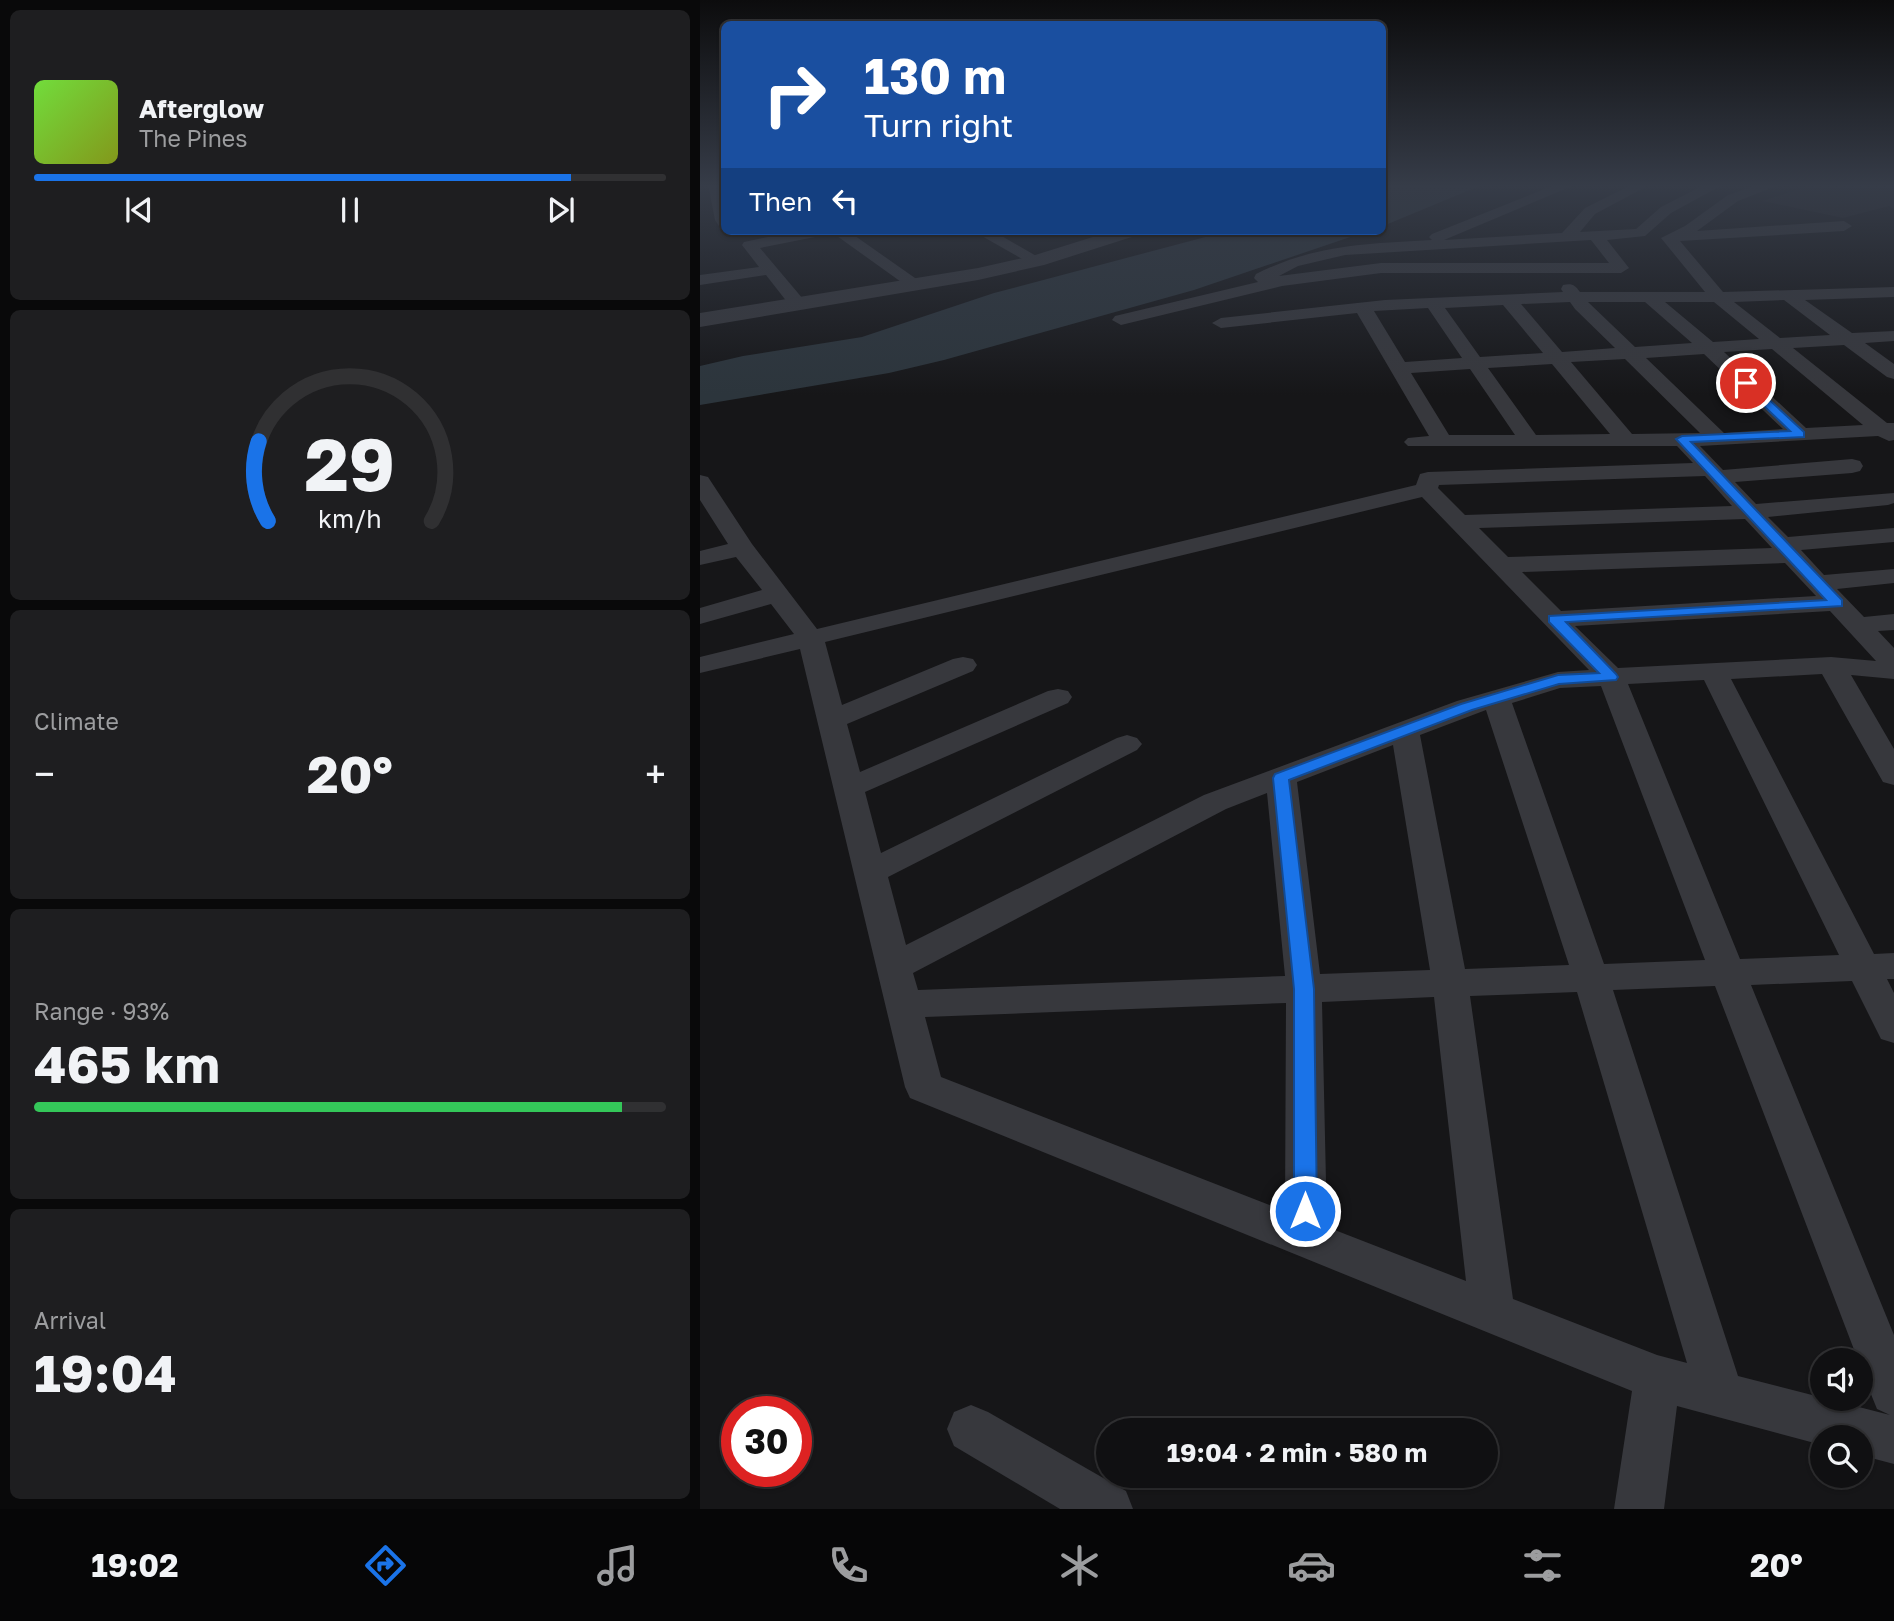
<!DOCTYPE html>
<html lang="en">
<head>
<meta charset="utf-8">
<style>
	body { margin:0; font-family:"Golos Text",sans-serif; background:#1e1e20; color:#f1f3f6; height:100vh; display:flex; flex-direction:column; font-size:26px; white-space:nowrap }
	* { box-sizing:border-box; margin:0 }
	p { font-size:23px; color:#9c9d9f }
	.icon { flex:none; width:38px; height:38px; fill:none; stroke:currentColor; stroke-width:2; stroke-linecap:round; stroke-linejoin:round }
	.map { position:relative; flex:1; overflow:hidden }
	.sheet { display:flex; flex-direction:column; gap:10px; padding:10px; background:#09090a; width:700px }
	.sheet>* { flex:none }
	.guide { position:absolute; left:21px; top:21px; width:665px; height:214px; border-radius:10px; box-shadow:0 2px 5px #0004,0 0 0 2px #303032; background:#1a4fa0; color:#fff; overflow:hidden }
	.tools { position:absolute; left:1110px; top:1348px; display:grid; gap:14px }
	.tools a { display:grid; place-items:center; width:63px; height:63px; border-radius:50%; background:#101012; box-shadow:0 2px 5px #0004,0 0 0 2px #303032; font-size:35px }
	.speed { position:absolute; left:21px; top:1396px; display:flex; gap:14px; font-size:35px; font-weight:700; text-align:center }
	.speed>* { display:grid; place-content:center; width:91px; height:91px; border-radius:50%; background:#101012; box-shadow:0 2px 5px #0004,0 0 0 2px #303032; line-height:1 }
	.speed .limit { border:10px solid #d22; background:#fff; color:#111 }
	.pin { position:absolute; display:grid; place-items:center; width:60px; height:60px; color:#fff; margin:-30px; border:4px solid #fff; border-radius:50%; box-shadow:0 2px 7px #0007 }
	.me { position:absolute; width:77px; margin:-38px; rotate:0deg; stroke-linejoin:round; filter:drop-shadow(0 0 5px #0008) }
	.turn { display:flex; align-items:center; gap:24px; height:147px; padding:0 28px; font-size:32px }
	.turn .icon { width:91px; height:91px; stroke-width:2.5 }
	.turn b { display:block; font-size:49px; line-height:60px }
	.then { display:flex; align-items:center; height:66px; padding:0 28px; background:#0003; gap:14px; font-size:26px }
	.big { font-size:52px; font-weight:700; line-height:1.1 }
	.sheet .widget { flex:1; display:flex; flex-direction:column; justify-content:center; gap:10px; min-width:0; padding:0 24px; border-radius:10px; background:#1e1e20 }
	.sheet .dial { align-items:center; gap:0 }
	.dial svg { height:182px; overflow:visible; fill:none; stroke:#303032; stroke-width:7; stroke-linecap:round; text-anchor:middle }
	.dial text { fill:#f1f3f6; stroke:none }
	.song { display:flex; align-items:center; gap:21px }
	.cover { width:84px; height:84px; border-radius:10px; background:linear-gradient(135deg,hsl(100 70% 55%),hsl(70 70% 35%)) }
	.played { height:7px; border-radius:4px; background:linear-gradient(90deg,#1a73e8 85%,#303032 85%) }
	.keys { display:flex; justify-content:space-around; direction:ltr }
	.heat { display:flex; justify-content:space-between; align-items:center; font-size:38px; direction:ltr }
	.charge { height:10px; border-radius:5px; background:linear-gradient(90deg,#34c759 93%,#303032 0) }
	.trip { position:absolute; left:396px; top:1418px; width:402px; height:70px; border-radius:35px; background:#101012; box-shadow:0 2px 5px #0004,0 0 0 2px #303032; font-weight:700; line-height:70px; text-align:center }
	.menu { display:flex; height:112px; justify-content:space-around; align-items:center; background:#060607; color:#9c9d9f }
	.menu .icon { width:49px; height:49px }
	.menu .active { color:#1a73e8 }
	.menu b { font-size:32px; color:#f1f3f6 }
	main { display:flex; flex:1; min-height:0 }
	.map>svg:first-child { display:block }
</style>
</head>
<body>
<main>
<section class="sheet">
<div class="widget">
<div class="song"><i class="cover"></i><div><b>Afterglow</b><p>The Pines</p></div></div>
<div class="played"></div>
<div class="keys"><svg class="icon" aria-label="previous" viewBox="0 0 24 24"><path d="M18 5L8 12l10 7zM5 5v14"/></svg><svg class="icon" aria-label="pause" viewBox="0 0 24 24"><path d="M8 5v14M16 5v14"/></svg><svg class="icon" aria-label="next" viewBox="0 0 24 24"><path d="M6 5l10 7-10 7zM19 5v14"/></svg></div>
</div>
<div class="widget dial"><svg viewBox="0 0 100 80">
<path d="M14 69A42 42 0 1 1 86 69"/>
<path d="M14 69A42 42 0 0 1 10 34" stroke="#1a73e8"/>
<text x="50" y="56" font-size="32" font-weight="700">29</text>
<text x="50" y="72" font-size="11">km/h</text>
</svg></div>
<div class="widget"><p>Climate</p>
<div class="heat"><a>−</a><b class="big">20°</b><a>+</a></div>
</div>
<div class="widget"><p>Range · 93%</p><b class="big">465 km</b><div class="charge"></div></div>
<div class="widget"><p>Arrival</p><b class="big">19:04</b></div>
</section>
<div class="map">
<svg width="1194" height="1509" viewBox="0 0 1194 1509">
	<rect width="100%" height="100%" fill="#161618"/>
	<polygon fill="#222225" points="1116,184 1194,184 1194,209 1189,206 1143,218 1062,201"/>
	<g fill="#2c353c">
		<polygon points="683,184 784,184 683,226"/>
		<polygon points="528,231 668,231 494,290 244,360 189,373 0,405 0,366 43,356 162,337 294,293"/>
	</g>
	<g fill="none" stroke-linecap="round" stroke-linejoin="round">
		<g fill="#37383d" fill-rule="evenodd">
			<polygon points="8,184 22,184 24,227 19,226 15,220"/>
			<path d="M857,184H877L744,240L862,233L885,208L933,184H951L895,214L880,232L936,229L961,207L1006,184H1024L971,213L945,236L907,240L929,268L921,273H681L582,286L421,325L412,320L415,316L558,282L554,278L556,274C616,244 667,244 732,240L729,237L732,234ZM891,240L909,263H681L579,276L598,266L645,255Z"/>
			<path d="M1060,184H1081L1038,201L997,231L1144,221L1152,226L1144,231L980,241L1023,292L1194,287V297L1105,300L1152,333L1194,331V341L1165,343L1194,364V379L1187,377L1144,345L1093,348L1187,423H1194V440L1189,441L1178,436L1000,446L1023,470L1152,459L1160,461L1163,466L1160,471L1152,473L1035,482L1056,504L1194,493V503L1188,505L1068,517L1088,537L1194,528V542L1101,550L1124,575L1194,569V583L1137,589L1164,617L1194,614V630L1178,631L1194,648V679L1151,675L1194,749V785L1183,782L1179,775L1122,674L1031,679L1174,954L1194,953V979H1187L1194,993V1043L1181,1039L1152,981L1051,985L1194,1335V1464L1160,1455V1437H1122V1445L977,1406L964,1509H914L932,1391L210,1098L205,1087L100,649L0,673V657L94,634L71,604L0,624V608L62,590L36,557L0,565V551L28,544L0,500V475L8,477L52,544L117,629L716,485L720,474L728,472L993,463L977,446H708L704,442L708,438L729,436L657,313L521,328L512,323L521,318L685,300L863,292L861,289L863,285C872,283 875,285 880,292H1005L961,238L985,226L1028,195ZM1084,300L1130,335L1080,338L1034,302ZM870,302L875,309L915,348L862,352L821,304ZM888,302H945L992,343L935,347ZM965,302H1014L1059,339L1013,342ZM803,305L843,353L780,357L745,308ZM728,308L762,358L705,362L674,311ZM1072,349L1163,425L1106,428L1024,352ZM1004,354L1083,429L1024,433L946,358ZM925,359L1000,433L932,434L871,362ZM852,364L910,434L836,435L788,368ZM770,369L815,435H749L711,373ZM1005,476L1032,506L765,515L738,488L739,485ZM722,497L889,670L858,672L757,701L504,795L206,945L188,877L437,750L442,744L437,738L427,735L417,738L181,853L165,792L368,703L372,697L368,691L358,689L348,691L160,772L147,724L273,671L277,665L273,659L263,657L253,659L142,705L125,642ZM1045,519L1072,548L808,557L779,528ZM1085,563L1116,596L861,611L822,572ZM1130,611L1176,661L1131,657L918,668L875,626ZM1004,680L1139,955L1040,959L928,684ZM901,686L1005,960L904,964L812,703L860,688ZM786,710L869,965L765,969L720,735ZM693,745L730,970L620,974L597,782ZM567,793L585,976L218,990L213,973L526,809ZM1015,986L1158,1360H1160V1367L1177,1409L1190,1415L1038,1376L913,990ZM877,992L987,1363L957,1355L813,1299L770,996ZM734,997L766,1281L627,1227L622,1002ZM586,1003L585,1211L241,1077L225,1017Z"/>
			<polygon points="97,231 128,231 120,236 60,248 103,299 106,303 103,307 91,307 66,275 0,285 0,275 59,267 42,245 44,242"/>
			<polygon points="130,231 148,231 225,285 223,289 211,289"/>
			<polygon points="273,231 293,231 345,261 337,266 331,264"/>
			<polygon points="271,1405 288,1412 426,1491 433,1509 360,1509 254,1446 247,1429 254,1412"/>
		</g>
		<polygon fill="#37383d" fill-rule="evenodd" points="412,231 440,231 438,235 344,265 278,280 0,327 0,313 278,268 332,256"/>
	</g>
	<linearGradient id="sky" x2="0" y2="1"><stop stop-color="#0c0c0d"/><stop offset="0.47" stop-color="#363c48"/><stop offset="1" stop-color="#363c48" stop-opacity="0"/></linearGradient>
	<rect width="1194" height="395" fill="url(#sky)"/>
	<polygon fill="#1a73e8" stroke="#114b97" stroke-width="2" points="1042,381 1049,381 1104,432 1104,437 991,442 1142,600 1142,606 866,622 916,674 918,677 916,680 859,684 772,710 589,780 614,989 617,1211 613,1218 605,1221 597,1218 594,1211 594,989 573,778 575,774 761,704 858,675 899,673 849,622 849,616 1126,600 976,439 982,436 1090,431 1042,385"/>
</svg>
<div class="tools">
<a><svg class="icon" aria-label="sound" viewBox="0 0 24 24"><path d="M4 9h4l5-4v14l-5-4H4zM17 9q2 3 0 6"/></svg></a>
<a><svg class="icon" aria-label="search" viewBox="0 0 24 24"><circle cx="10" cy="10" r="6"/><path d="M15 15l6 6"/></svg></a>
</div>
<div class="speed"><div class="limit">30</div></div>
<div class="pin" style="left:1046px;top:383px;background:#d93025"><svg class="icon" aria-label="arrive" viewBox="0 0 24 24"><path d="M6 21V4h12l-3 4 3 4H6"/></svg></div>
<svg class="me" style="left:605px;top:1211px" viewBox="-20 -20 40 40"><circle r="17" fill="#1a73e8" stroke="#fff" stroke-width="3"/><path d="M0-11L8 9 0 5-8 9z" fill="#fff"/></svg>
<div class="trip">19:04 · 2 min · 580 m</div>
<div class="guide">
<div class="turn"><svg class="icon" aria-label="right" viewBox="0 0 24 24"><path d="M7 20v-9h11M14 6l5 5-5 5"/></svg><div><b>130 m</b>Turn right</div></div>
<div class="then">Then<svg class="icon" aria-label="left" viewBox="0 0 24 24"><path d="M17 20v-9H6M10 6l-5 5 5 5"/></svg></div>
</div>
</div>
</main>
<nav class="menu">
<b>19:02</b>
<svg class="icon active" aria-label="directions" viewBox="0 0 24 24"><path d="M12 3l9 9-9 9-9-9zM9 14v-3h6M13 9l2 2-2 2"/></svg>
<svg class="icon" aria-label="music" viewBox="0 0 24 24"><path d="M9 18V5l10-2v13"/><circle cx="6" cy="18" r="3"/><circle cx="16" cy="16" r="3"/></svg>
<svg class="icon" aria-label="phone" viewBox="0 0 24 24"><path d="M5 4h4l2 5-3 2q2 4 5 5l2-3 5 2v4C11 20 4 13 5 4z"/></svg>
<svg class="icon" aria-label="climate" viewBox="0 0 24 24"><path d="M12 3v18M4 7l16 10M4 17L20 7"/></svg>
<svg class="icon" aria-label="car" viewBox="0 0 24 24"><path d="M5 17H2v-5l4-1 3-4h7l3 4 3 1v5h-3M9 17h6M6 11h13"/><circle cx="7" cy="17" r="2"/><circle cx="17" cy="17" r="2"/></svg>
<svg class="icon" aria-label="filters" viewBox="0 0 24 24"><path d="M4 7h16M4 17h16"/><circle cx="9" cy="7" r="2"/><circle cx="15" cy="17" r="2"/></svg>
<b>20°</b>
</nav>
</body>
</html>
